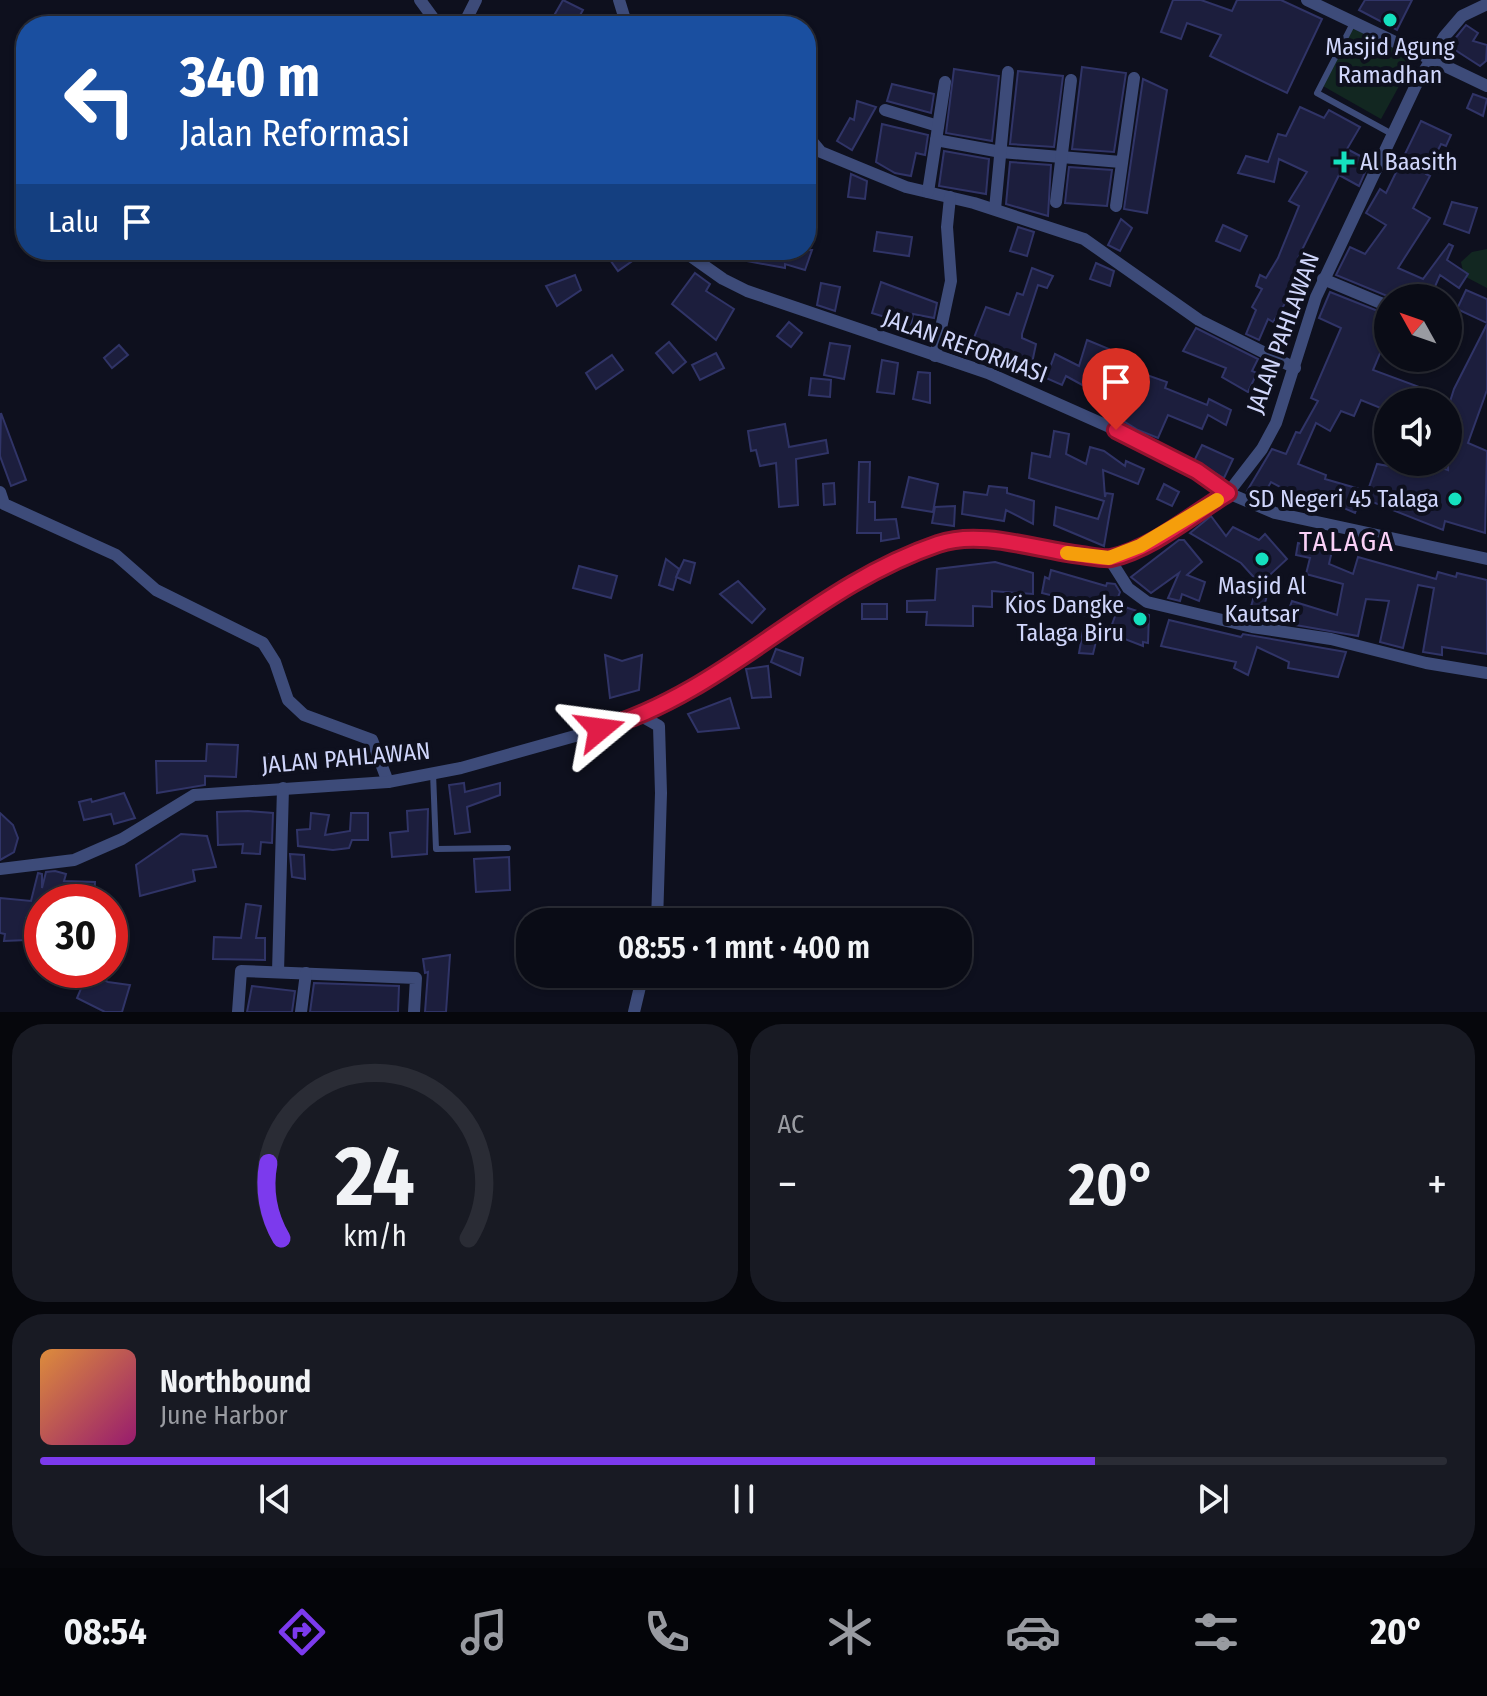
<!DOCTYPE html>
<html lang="id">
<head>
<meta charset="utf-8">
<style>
	body { margin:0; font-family:"Fira Sans Condensed",sans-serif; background:#181a23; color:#f1f3f6; height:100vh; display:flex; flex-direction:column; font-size:30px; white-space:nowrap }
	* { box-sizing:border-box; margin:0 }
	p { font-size:26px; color:#999ba1 }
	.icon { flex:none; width:44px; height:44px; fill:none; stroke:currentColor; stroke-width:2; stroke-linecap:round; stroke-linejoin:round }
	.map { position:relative; height:1012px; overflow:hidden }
	.drawer { display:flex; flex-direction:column; gap:12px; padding:12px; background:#06070c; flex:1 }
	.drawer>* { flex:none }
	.banner { position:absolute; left:16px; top:16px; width:800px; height:244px; border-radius:32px; box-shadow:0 2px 6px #0004,0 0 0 2px #2a2c35; background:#1a4fa0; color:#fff; overflow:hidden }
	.needle { width:52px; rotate:310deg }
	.buttons { position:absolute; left:1374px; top:284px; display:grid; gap:16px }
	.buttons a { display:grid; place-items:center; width:88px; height:88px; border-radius:50%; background:#0a0c16; box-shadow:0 2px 6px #0004,0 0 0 2px #2a2c35; font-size:40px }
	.speed { position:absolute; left:24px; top:884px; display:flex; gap:16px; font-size:40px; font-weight:700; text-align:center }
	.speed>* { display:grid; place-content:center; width:104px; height:104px; border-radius:50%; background:#0a0c16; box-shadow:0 2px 6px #0004,0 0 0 2px #2a2c35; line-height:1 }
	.speed .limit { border:12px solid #d22; background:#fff; color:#111 }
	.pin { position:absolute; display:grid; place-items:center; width:68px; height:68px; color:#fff; margin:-82px -34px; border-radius:50% 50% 50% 0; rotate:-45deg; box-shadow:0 0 8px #0007 }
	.pin .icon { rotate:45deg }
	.me { position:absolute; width:88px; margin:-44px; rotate:74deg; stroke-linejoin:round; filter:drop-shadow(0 0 6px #0008) }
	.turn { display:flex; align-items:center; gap:28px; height:168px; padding:0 32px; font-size:36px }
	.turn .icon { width:104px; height:104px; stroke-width:2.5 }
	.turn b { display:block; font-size:56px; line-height:68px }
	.then { display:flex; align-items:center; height:76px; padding:0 32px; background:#0003; gap:16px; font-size:30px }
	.big { font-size:60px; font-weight:600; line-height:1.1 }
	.drawer .tile { flex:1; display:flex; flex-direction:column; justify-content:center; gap:12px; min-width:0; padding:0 28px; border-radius:32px; background:#181a23 }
	.drawer .dial { align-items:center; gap:0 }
	.dial svg { height:208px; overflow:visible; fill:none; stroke:#2a2c35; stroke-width:7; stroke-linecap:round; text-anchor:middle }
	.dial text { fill:#f1f3f6; stroke:none }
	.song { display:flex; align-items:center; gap:24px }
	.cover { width:96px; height:96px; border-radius:12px; background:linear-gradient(135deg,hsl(30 70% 55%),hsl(320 70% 35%)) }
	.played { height:8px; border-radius:4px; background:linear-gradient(90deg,#7c3aed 75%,#2a2c35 75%) }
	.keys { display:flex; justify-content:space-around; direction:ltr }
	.heat { display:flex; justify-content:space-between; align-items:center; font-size:44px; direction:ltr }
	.drawer .tiles { flex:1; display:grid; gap:12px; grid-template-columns:1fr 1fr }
	.tile:last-child { grid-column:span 2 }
	.trip { position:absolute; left:516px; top:908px; width:456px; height:80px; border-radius:32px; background:#0a0c16; box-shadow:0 2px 6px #0004,0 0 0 2px #2a2c35; font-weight:600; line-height:80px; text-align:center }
	.menu { display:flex; height:128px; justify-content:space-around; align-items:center; background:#040509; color:#999ba1 }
	.menu .icon { width:56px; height:56px }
	.menu .on { color:#7c3aed }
	.menu b { font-size:36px; color:#f1f3f6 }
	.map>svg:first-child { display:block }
</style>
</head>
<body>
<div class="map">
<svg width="1487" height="1012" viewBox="0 0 1487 1012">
	<rect width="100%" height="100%" fill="#0e101e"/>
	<g fill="#122721">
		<polygon points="1351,28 1416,55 1381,119 1323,86"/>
		<polygon points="1487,249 1487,288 1464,276 1461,262 1472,252"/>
	</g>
	<g fill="#1c1e3d" stroke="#303467" stroke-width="2">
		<polygon points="563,0 583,10 574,26 548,26"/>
		<polygon points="1173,0 1201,0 1232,11 1237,0 1281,0 1322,19 1287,93 1210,56 1221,35 1187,23 1181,39 1161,32"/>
		<polygon points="1365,0 1412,0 1397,30 1359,10"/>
		<polygon points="1466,25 1478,33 1473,41 1487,45 1486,61 1480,66 1449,46"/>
		<polygon points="1082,67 1126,73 1114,152 1072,149"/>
		<polygon points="954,69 999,76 992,141 946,133"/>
		<polygon points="1018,71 1063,76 1054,147 1010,144"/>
		<polygon points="1143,79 1167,90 1147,213 1124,209"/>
		<polygon points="892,84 934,94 931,113 887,101"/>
		<polygon points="1473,94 1487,99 1483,116 1467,108"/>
		<polygon points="857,101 876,107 852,150 837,141 850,118 854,120"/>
		<polygon points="1300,107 1324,118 1329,110 1360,127 1347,149 1370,161 1359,186 1339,175 1298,258 1311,264 1304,279 1296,273 1286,302 1273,322 1268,319 1259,340 1246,334 1256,310 1252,307 1262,289 1256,286 1260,275 1266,278 1278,258 1299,206 1289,201 1307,172 1279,159 1274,182 1238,173 1246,156 1268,162 1278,134 1286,136"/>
		<polygon points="1421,121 1451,135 1446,146 1441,144 1426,174 1430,176 1413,208 1430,218 1398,268 1423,279 1449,244 1453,246 1447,260 1468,274 1459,288 1440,275 1430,298 1392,298 1336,275 1350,247 1365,254 1386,225 1366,213 1380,189 1386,193"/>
		<polygon points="882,124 928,135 925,155 916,153 911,176 895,173 876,162"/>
		<polygon points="944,151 989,159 986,194 939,186"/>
		<polygon points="1010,162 1051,165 1048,216 1006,204"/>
		<polygon points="1069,167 1112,170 1107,206 1065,203"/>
		<polygon points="851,174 867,181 865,199 848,197"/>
		<polygon points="1452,202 1477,208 1469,233 1444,224"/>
		<polygon points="1121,219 1132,228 1120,251 1108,245"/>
		<polygon points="1223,225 1247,236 1240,251 1216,241"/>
		<polygon points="1018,227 1034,232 1027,256 1010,251"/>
		<polygon points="877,232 912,237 909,256 874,251"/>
		<polygon points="603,250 648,250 618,271"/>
		<polygon points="725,250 812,250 805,270 785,264 785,268 725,257"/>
		<polygon points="1096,263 1114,271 1110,286 1090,279"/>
		<polygon points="1032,268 1053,276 1047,288 1038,285 1022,334 1022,338 1036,344 1031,368 1013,361 1012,364 994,349 991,356 970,348 986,307 1009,315 1017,293 1023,295"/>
		<polygon points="695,273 710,284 706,291 734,309 716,340 672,304"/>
		<polygon points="575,275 581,290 557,306 546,286"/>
		<polygon points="881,282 937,303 934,318 913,314 911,325 872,313"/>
		<polygon points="821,283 840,287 835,311 817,305"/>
		<polygon points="1466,290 1487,299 1487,323 1457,309"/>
		<polygon points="1330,292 1388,315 1388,348 1383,346 1373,370 1422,388 1417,402 1388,402 1388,411 1361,400 1354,416 1341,411 1330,431 1316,423 1298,464 1326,475 1325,479 1363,490 1355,513 1319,497 1316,506 1271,482 1262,498 1247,491 1272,449 1286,454 1296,432 1300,433 1318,401 1311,398 1341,328 1319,318"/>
		<polygon points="789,322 802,333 791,347 777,336"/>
		<polygon points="1487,324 1487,390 1468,443 1487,451 1485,533 1445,521 1443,530 1365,499 1377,464 1433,474 1436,466 1448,470 1448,408 1454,389"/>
		<polygon points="1196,328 1258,359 1252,371 1257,373 1248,392 1222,377 1226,368 1183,351"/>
		<polygon points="1087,340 1109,349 1095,392 1066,376 1062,385 1046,378 1055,354 1079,366"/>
		<polygon points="669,342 686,362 673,373 656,353"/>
		<polygon points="830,343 850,346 844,379 824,375"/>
		<polygon points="119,345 128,355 112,368 104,358"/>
		<polygon points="716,353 724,368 700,380 692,365"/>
		<polygon points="612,355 623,370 596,389 586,373"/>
		<polygon points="882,360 898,363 894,394 877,392"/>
		<polygon points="1124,367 1167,382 1165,388 1207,405 1209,399 1231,410 1226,425 1208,415 1202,429 1168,415 1158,438 1138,430 1107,411"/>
		<polygon points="918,372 930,373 930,403 913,399"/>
		<polygon points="811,378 831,380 830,397 809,395"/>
		<polygon points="1,413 26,480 11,486 0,456"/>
		<polygon points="785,424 789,447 826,440 828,453 796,459 798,505 779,507 776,463 760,466 756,450 751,451 748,431"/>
		<polygon points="1054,431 1069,434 1066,454 1086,464 1090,447 1104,451 1125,466 1126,461 1144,469 1138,484 1103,470 1105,497 1106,493 1113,494 1104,546 1054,525 1056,507 1098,519 1104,501 1029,478 1032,453 1050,457"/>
		<polygon points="1202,445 1233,459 1224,478 1194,461"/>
		<polygon points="859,462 870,462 869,502 875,502 875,520 896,519 899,538 881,541 881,533 857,533"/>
		<polygon points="909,477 938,484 933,512 902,507"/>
		<polygon points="834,483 835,504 824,505 823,484"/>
		<polygon points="1164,484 1179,492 1172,506 1157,499"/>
		<polygon points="989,486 1007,488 1007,493 1034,501 1033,524 1006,510 1004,521 962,514 964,492 987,495"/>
		<polygon points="955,506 954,526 932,523 935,507"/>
		<polygon points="1211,516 1226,536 1233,527 1259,540 1265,534 1287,559 1260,584 1241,563 1190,533"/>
		<polygon points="1179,540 1184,540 1202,562 1187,575 1205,582 1199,601 1182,594 1180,601 1168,598 1179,573 1151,593 1131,577"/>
		<polygon points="1298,543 1332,551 1329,564 1353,574 1358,557 1436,579 1438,572 1456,577 1457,573 1487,580 1487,654 1442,647 1442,655 1423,652 1434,588 1418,585 1403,648 1380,642 1389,601 1366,599 1358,636 1284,623 1292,601 1337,615 1343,584 1306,574 1310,558 1296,555"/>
		<polygon points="666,559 679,569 673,590 659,585"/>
		<polygon points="684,560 695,563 690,583 676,577"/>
		<polygon points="995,562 1033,573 1033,594 992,591 992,607 973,606 973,626 926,625 927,612 907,612 907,601 935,600 937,569"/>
		<polygon points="579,566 617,576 611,598 573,588"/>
		<polygon points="1051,570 1106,586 1107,583 1115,584 1120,592 1115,605 1093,600 1090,617 1068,611 1070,600 1042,593 1045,577 1049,579"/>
		<polygon points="738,581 765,609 752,623 720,594"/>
		<polygon points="1256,589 1267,595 1261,619 1248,617"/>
		<rect x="862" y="604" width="25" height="15"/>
		<polygon points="1119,605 1149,615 1148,643 1143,642 1143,646 1109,633"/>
		<polygon points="1169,620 1241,637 1243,634 1346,652 1338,677 1288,668 1289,662 1257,647 1248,675 1234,668 1236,662 1161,646"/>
		<polygon points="1083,630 1098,633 1093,654 1079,653"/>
		<polygon points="776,649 803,658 800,675 771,662"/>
		<polygon points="605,655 622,661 642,655 639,690 610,698"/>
		<polygon points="768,666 771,697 752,698 746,669"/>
		<polygon points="730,698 739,728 698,732 688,714"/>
		<polygon points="207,744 238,745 236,777 205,776 205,785 157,793 156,761 206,761"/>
		<polygon points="264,754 279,755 278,771 263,770"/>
		<polygon points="464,783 465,792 500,783 500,795 467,807 470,832 455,834 449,785"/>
		<polygon points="124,793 135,818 114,824 111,814 84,820 79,802 91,799 92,802"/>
		<polygon points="428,809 427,854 392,857 390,833 408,831 407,811"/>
		<polygon points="248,811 273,813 272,843 261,842 260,854 242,853 243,844 218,845 217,812"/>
		<polygon points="0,813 13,825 18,838 14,852 0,860"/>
		<polygon points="311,813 329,815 325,835 350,831 351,813 368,813 368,840 352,840 349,848 333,850 298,846 297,830 310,829"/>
		<polygon points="181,834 207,836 216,867 193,870 195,881 140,896 136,865"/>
		<polygon points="290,854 304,855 305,879 292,877"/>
		<polygon points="509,857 510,890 476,892 474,859"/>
		<polygon points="55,871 66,874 64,881 95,882 94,902 42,902 42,922 26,918 27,940 4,941 5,934 0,933 0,898 31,901 38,873 42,874 42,888 46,872"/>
		<polygon points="246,904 261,906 256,938 265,938 265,960 213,959 214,937 241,938"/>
		<polygon points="450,955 446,1012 425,1012 428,972 425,973 423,959"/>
		<polygon points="88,972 108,982 130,985 122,1012 105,1012 77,998"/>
		<polygon points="314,983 399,986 398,1012 310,1012"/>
		<polygon points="252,986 295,991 292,1012 247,1012"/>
	</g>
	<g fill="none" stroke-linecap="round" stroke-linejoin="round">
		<g stroke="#3d4b79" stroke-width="6">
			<polyline points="1353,23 1317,93 1392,134"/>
			<polyline points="433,773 436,849 508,848"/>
		</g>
		<g stroke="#3d4b79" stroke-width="12">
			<polyline points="420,0 439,26"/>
			<polyline points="619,0 627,26"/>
			<polyline points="1307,0 1487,86"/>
			<polyline points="463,26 476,0"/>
			<polyline points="885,110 938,126"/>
			<polyline points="806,134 821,152 906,187 974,203 1084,239 1199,320 1295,368"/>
			<polyline points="936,140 1001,152 1121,162"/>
			<polyline points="928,192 945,82"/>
			<polyline points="1056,202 1071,80"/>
			<polyline points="1116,206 1134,78"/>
			<polyline points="995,209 1008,72"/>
			<polyline points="682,250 723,279 747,291 988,373 1157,448 1228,493 1275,513 1487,559"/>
			<polyline points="1323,279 1388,306"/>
			<polyline points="935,356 951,281 947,227 950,197"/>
			<polyline points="0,492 4,504 116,555 156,590 263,643 275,662 288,700 304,715 372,740 388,782"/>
			<polyline points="1109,558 1128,588 1147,602 1252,627 1331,639 1426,663 1487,673"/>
			<polyline points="643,717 659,726 661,793 657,922"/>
			<polyline points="0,869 74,860 122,839 194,795 388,782 461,768 643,717 707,682 829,596 941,542 986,540 1109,558 1140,546 1228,493 1262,449 1276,423 1316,297 1416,85 1444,37 1462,16 1487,4"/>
			<polyline points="278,972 283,788"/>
			<polyline points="238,1012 241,971 416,978 414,1012"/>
			<polyline points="301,1012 306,973"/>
			<polyline points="634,1012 643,974"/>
		</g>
	</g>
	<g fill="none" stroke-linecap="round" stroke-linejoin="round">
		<defs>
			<path id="route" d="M600,729C728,691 811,587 938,544C981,529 1037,550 1081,555C1090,556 1102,559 1111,558C1152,549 1193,514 1228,493L1197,471L1116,430"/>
		</defs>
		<use href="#route" stroke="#92132f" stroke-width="20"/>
		<use href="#route" stroke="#e11d48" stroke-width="14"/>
		<polyline stroke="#f59e0b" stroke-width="14" points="1067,553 1109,558 1140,546 1217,500"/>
	</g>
	<g fill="#15e1bf" stroke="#0e101e" stroke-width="3">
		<circle cx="1390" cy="20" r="8"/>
		<path d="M1340 150h8v8h8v8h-8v8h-8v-8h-8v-8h8z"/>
		<circle cx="1455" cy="499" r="8"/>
		<circle cx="1262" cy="559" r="8"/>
		<circle cx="1140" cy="619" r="8"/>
	</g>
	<g text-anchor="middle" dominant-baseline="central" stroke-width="8" stroke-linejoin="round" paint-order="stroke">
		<g font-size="24" fill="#d0d6fb" stroke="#0e101e">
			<text x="1390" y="47">Masjid Agung<tspan x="1390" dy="28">Ramadhan</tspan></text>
			<text x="1360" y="162" text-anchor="start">Al Baasith</text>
			<text x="1439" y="499" text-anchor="end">SD Negeri 45 Talaga</text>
			<text x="1262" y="586">Masjid Al<tspan x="1262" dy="28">Kautsar</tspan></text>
			<text x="1124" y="605" text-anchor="end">Kios Dangke<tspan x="1124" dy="28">Talaga Biru</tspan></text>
		</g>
		<g font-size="24" fill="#d0d6fb" stroke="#0e101e">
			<text transform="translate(1283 333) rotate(-70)">JALAN PAHLAWAN</text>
			<text transform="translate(965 346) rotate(20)">JALAN REFORMASI</text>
			<text transform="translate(346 758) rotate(-5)">JALAN PAHLAWAN</text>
		</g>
		<g font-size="28" letter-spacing="2" fill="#fbd1f7" stroke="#0e101e">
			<text x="1347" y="541">TALAGA</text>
		</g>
	</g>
</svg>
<div class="buttons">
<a><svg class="needle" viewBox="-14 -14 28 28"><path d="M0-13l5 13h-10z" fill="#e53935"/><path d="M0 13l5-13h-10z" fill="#999ba1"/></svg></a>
<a><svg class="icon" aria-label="sound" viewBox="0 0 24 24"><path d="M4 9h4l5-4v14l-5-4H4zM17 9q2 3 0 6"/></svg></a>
</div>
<div class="speed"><div class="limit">30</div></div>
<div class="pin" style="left:1116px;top:430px;background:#d93025"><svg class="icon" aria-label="arrive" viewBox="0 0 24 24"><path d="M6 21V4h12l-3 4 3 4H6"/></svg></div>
<svg class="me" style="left:600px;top:729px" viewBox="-20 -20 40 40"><path d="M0-17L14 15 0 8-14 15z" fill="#e11d48" stroke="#fff" stroke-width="4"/></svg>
<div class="trip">08:55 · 1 mnt · 400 m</div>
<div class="banner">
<div class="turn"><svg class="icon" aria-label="left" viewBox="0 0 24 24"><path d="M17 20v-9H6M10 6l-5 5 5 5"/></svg><div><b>340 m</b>Jalan Reformasi</div></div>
<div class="then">Lalu<svg class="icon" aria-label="arrive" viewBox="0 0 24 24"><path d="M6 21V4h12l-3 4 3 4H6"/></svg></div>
</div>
</div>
<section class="drawer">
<div class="tiles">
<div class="tile dial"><svg viewBox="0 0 100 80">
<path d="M14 69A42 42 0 1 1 86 69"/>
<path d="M14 69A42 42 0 0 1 9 40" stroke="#7c3aed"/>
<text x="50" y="56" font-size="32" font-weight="700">24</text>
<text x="50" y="72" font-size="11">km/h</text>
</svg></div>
<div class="tile"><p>AC</p>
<div class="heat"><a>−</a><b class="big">20°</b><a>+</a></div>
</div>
<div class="tile">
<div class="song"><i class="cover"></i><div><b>Northbound</b><p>June Harbor</p></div></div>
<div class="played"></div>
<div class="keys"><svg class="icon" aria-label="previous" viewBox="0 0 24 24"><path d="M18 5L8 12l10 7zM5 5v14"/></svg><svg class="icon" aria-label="pause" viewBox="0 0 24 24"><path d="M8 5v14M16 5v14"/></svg><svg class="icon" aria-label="next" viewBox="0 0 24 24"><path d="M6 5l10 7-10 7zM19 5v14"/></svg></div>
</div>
</div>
</section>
<nav class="menu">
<b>08:54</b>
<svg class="icon on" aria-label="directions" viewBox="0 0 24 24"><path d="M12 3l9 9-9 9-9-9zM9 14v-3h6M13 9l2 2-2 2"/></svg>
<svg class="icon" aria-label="music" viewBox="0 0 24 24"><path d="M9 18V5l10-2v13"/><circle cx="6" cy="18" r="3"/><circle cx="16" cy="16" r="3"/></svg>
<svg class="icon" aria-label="phone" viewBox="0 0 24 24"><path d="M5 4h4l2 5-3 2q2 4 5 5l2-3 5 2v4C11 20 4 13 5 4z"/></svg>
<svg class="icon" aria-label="climate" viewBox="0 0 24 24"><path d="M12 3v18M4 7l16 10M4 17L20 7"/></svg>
<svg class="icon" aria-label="car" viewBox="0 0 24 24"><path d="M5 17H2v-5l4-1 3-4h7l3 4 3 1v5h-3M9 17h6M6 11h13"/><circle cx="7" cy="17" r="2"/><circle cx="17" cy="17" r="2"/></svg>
<svg class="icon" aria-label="filters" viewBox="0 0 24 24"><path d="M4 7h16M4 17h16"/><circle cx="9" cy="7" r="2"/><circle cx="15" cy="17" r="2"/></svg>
<b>20°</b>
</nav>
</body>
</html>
